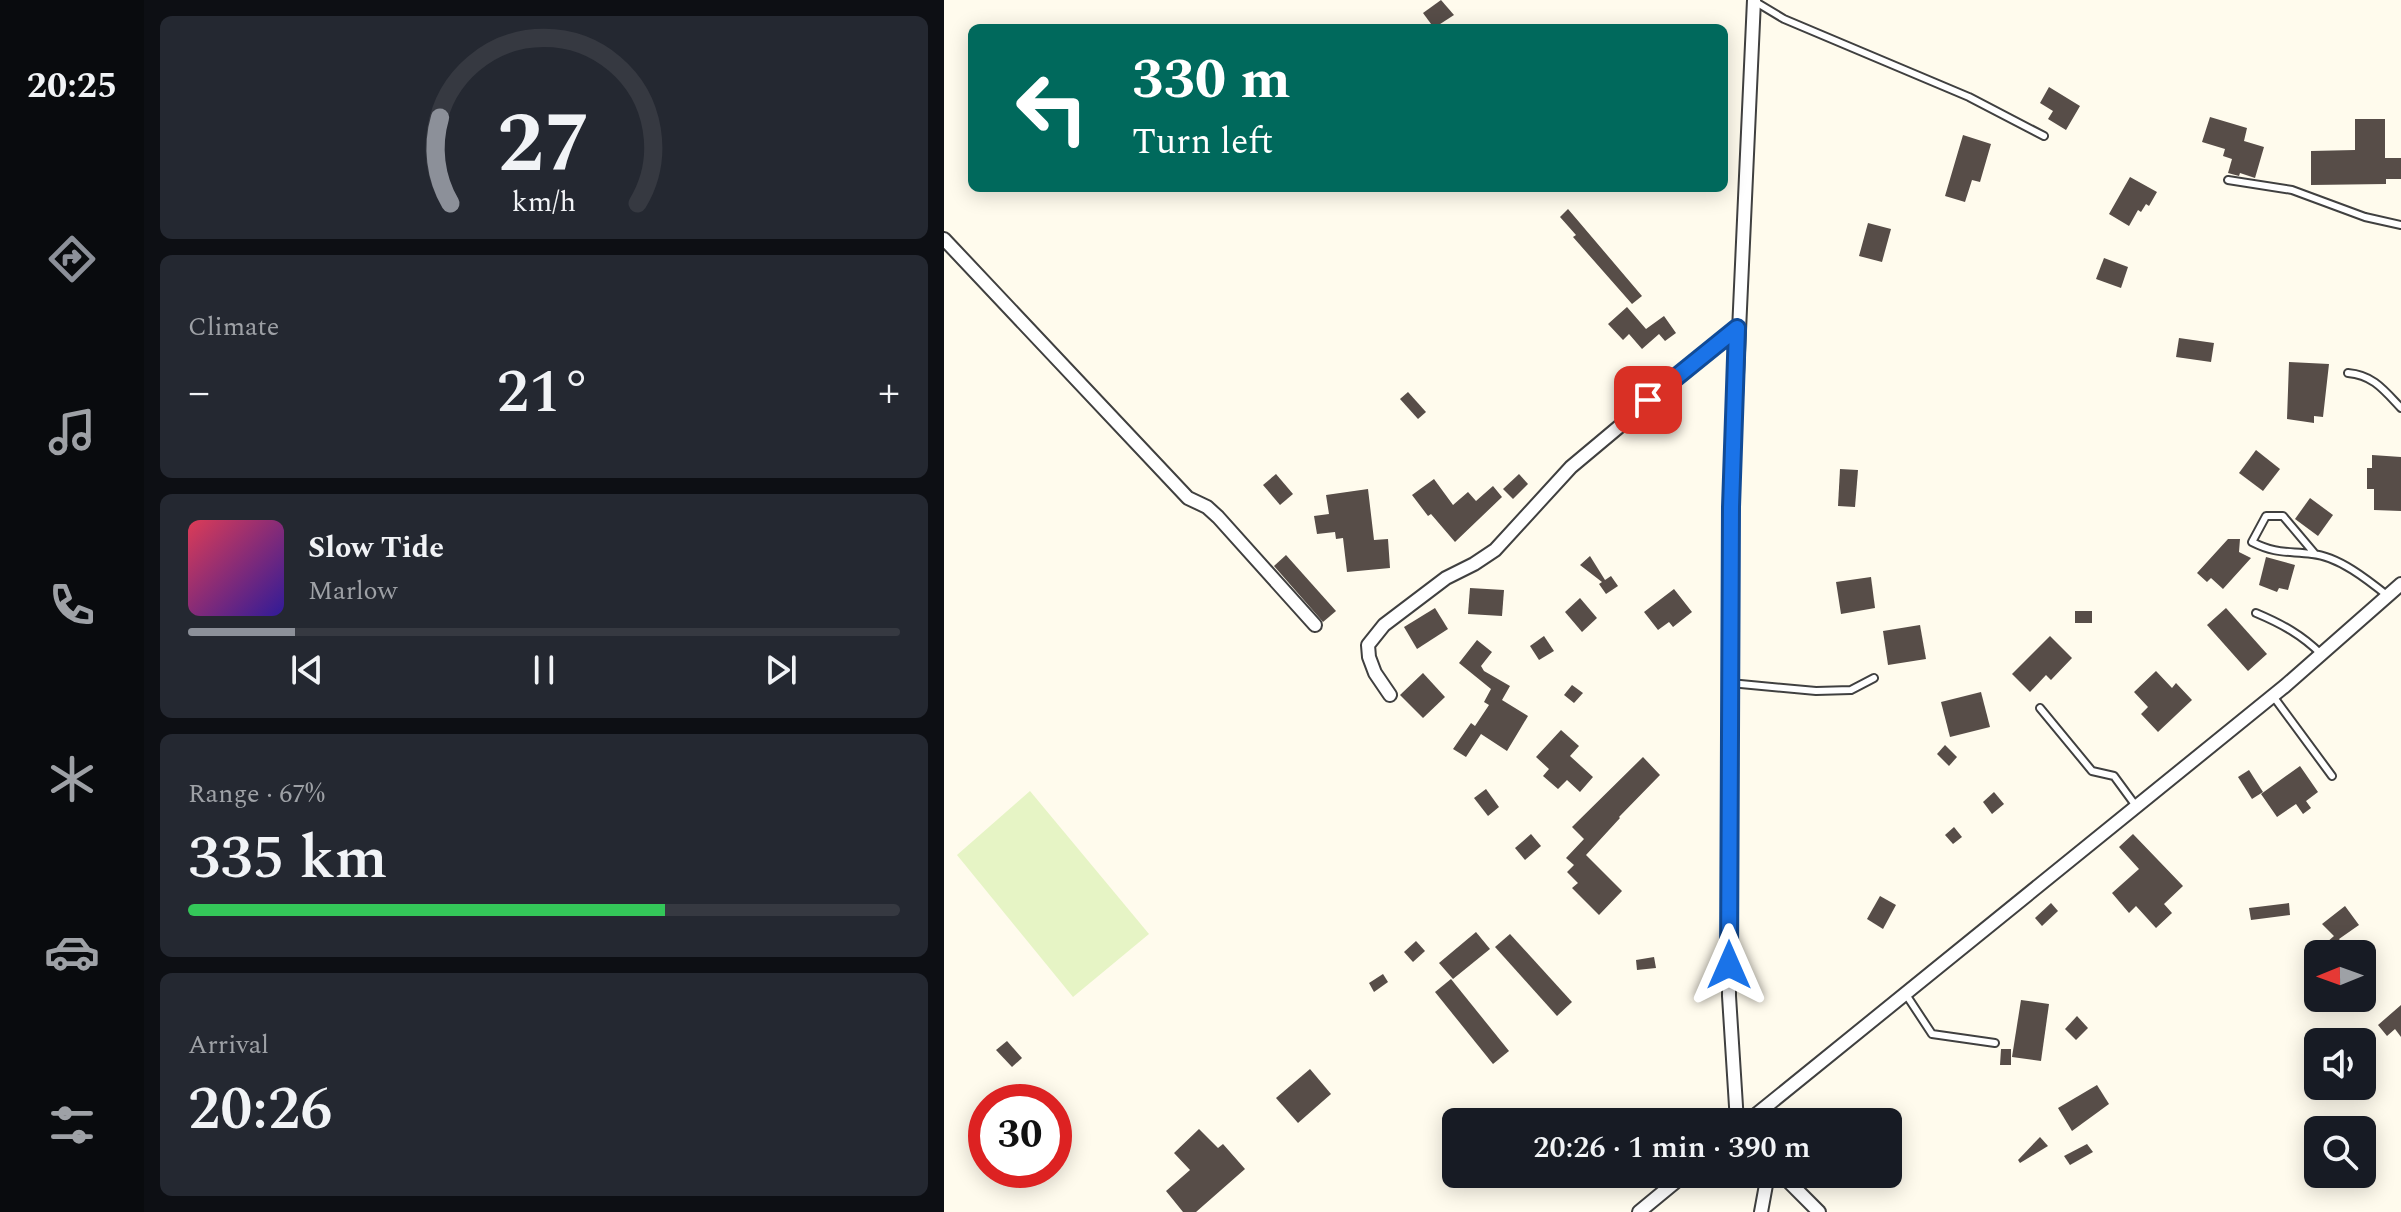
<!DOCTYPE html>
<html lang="en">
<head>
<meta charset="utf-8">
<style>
	body { margin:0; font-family:Spectral,serif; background:#242831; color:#f1f3f6; height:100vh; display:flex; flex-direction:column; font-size:30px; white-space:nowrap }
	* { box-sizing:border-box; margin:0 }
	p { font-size:26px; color:#9ea1a6 }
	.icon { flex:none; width:44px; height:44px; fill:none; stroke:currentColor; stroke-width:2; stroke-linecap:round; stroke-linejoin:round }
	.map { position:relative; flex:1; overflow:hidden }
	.drawer { display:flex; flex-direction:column; gap:16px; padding:16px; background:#0d0f14; width:800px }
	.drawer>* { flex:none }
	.hud { position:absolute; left:24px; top:24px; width:760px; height:168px; border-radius:12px; box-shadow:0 4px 20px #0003; background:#00695c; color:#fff; overflow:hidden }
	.needle { width:52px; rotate:269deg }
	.tools { position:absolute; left:1360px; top:940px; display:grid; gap:16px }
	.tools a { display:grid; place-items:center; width:72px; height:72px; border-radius:12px; background:#171b24; box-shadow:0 4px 20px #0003; font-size:40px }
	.speed { position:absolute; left:24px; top:1084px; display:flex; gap:16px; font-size:40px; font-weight:700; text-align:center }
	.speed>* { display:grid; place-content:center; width:104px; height:104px; border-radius:50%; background:#171b24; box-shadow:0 4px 20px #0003; line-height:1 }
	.speed .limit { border:12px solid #d22; background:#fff; color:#111 }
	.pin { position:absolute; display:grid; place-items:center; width:68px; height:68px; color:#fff; margin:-34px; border-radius:16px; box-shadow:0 4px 12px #0006 }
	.me { position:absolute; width:88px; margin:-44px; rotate:0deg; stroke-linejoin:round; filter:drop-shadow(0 0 6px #0008) }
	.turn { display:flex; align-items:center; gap:28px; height:168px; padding:0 32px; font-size:36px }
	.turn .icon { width:104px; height:104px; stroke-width:2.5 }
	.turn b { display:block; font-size:56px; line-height:68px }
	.big { font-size:60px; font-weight:600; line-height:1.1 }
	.drawer .card { flex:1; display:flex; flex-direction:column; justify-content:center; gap:12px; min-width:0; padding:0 28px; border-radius:12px; background:#242831 }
	.drawer .dial { align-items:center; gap:0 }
	.dial svg { height:208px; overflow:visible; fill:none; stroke:#363941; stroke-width:7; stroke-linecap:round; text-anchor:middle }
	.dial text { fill:#f1f3f6; stroke:none }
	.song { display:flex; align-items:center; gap:24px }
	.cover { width:96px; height:96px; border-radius:12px; background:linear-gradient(135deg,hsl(350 70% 55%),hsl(250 70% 35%)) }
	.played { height:8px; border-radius:4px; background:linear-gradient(90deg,#8c9099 15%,#363941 15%) }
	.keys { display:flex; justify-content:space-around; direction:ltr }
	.heat { display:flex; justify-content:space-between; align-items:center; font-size:44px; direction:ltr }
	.charge { height:12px; border-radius:6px; background:linear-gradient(90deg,#34c759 67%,#363941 0) }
	.trip { position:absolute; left:498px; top:1108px; width:460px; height:80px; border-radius:12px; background:#171b24; box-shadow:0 4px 20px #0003; font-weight:600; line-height:80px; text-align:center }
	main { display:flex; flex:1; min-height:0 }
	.menu { display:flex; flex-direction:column; width:144px; justify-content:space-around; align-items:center; background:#090b0e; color:#9ea1a6 }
	.menu .icon { width:56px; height:56px }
	.menu .current { color:#8c9099 }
	.menu b { font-size:36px; color:#f1f3f6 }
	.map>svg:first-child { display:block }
</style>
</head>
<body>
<main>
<nav class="menu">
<b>20:25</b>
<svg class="icon current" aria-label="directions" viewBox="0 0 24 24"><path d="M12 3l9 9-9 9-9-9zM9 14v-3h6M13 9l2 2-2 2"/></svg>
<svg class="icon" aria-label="music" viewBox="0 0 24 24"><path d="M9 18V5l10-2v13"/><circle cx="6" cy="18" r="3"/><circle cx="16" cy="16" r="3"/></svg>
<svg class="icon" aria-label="phone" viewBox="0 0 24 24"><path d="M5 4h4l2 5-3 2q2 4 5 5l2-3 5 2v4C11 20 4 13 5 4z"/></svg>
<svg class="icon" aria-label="climate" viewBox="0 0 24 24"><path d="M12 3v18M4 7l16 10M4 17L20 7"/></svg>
<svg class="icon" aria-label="car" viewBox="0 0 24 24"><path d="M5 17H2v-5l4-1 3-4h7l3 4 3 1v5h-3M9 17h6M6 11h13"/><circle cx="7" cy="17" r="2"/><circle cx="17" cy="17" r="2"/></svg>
<svg class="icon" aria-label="filters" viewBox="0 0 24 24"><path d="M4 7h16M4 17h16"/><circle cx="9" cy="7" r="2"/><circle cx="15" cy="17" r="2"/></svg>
</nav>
<section class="drawer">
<div class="card dial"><svg viewBox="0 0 100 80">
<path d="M14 69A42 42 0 1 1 86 69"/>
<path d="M14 69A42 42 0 0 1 10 36" stroke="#8c9099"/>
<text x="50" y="56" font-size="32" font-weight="700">27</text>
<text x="50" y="72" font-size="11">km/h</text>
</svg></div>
<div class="card"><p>Climate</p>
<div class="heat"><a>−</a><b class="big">21°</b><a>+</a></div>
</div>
<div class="card">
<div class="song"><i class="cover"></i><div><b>Slow Tide</b><p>Marlow</p></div></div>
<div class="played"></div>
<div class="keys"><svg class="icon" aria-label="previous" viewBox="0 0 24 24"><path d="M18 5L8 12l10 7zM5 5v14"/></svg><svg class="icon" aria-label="pause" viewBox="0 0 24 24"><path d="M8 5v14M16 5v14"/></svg><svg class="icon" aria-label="next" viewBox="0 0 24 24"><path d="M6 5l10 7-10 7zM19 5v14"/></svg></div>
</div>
<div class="card"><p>Range · 67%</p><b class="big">335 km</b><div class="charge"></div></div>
<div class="card"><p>Arrival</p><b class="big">20:26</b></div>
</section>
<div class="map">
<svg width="1457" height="1212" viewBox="0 0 1457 1212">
	<rect width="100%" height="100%" fill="#fffbed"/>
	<polygon fill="#e6f4c5" points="86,791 205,934 129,997 13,855"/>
	<g fill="#574d48">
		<polygon points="497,0 510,15 490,28 479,13"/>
		<polygon points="1105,87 1136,106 1122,130 1104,119 1109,111 1096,103"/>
		<polygon points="1266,117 1303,128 1300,141 1320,147 1311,178 1296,173 1295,176 1284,173 1288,159 1279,156 1281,149 1258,142"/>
		<polygon points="1411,119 1441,119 1441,158 1457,158 1457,179 1442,179 1442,184 1367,185 1367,151 1411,150"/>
		<polygon points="1019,135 1047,144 1036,182 1028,180 1021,202 1001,196"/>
		<polygon points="1186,177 1213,192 1205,206 1202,204 1197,212 1194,210 1185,226 1165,214"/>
		<polygon points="624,209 698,296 688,304 629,237 632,235 616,217"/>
		<polygon points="924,223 947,229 938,262 915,256"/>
		<polygon points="1160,258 1184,267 1177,288 1152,279"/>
		<polygon points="683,307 702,329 720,316 732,333 721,341 715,334 698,349 685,334 679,340 664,324"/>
		<polygon points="1235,338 1270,343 1267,362 1232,357"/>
		<polygon points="1345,362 1385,364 1379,417 1370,416 1370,423 1343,419"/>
		<polygon points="464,392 482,412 474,419 456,399"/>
		<polygon points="1312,450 1336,469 1319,491 1295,473"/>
		<polygon points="1428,455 1457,457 1457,511 1430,510 1430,489 1423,489 1423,468 1428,468"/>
		<polygon points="896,469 914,470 911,507 894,506"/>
		<polygon points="332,474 349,494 336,505 319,485"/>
		<polygon points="575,474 584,484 569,499 559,489"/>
		<polygon points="490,479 509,505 524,492 532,501 549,486 558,497 511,542 487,514 484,516 468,495"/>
		<polygon points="424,489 430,540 444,539 446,568 403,572 399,538 392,539 391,532 373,534 370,516 385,514 382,495"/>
		<polygon points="1366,498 1389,515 1374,536 1351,519"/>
		<polygon points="1284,539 1296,539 1295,552 1307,558 1279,589 1267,578 1263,582 1253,573"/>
		<polygon points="342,555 392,611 379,622 330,566"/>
		<polygon points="646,556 661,580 667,576 674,586 662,594 655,584 658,582 636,565"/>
		<polygon points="1322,557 1351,565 1344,590 1335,588 1333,592 1315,585"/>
		<polygon points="927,577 931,608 897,614 892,582"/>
		<polygon points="526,588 560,590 558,616 524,614"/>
		<polygon points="730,589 748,612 729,627 725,622 714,630 700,612"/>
		<polygon points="636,598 653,618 638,632 621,612"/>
		<polygon points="491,608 504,629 473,649 460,627"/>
		<polygon points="1282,608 1323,654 1304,671 1263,625"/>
		<rect x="1131" y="611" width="17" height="12"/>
		<polygon points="976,625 982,659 944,665 939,631"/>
		<polygon points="600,636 610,651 595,660 586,646"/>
		<polygon points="1106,636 1128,658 1107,680 1102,675 1086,692 1068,674"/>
		<polygon points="533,640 548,652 537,666 540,671 566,686 558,700 584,716 563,751 537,734 522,757 509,749 527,723 531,726 545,705 540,702 547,689 515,663"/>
		<polygon points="1212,671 1228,688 1232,683 1248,700 1214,732 1197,714 1204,707 1190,692"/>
		<polygon points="479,673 501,697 479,718 456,695"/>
		<polygon points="628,685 639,693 630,703 620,695"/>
		<polygon points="1037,692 1046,727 1006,737 997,702"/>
		<polygon points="617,730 635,746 626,756 649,777 636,792 623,780 614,789 599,776 605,769 592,757"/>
		<polygon points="1001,745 1013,757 1005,766 993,754"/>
		<polygon points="699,757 716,775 675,817 676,818 642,855 678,891 655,915 628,888 634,883 623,872 630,865 622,858 640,839 628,827"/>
		<polygon points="1356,766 1374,792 1362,801 1367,808 1359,814 1352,804 1333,817 1317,794"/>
		<polygon points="1305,770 1319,792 1308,799 1294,777"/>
		<polygon points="542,789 555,807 544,816 530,798"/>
		<polygon points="1050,792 1060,804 1048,814 1039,802"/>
		<polygon points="1010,827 1018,837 1009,844 1001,835"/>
		<polygon points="587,834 597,846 581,860 571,848"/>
		<polygon points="1189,834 1239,886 1220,904 1228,913 1212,928 1192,906 1185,913 1168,893 1195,869 1175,847"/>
		<polygon points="936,896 952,905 939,929 923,919"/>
		<polygon points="1107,903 1114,911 1098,926 1091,918"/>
		<polygon points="1345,903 1346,915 1307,920 1305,908"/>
		<polygon points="1401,906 1415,925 1395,939 1398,943 1389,951 1382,943 1390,936 1378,924"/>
		<polygon points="532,932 546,949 509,979 495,963"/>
		<polygon points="566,934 628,1002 613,1016 551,947"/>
		<polygon points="472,941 481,951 469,962 460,952"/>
		<polygon points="710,957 712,968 693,970 692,960"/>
		<polygon points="439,974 444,982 430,992 425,983"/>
		<polygon points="507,979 565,1051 549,1064 491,992"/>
		<polygon points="1077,1000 1105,1004 1097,1061 1068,1057"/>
		<polygon points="1457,1005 1457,1037 1451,1029 1443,1036 1434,1025"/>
		<polygon points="1133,1016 1144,1028 1132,1040 1121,1029"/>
		<polygon points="63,1041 78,1058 68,1067 52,1050"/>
		<polygon points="1057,1049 1067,1049 1067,1065 1056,1065"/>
		<polygon points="366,1069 387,1094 354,1123 332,1098"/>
		<polygon points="1153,1085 1165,1104 1128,1131 1114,1108"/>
		<polygon points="255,1129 274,1148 279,1144 301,1169 252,1212 239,1212 222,1191 246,1170 230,1153"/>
		<polygon points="1096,1137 1104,1146 1076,1163 1074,1160"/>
		<polygon points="1143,1144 1149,1152 1126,1165 1120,1156"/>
	</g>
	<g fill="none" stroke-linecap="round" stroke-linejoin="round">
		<defs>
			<g id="service">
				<polyline points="810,1 840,19 1025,97 1100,136"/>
				<polyline points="1284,180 1348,190 1421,217 1457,225"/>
				<path d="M1404,373C1429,375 1440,390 1457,408"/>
				<path d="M1371,554L1339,516H1322L1308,542C1332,554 1343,551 1368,554C1394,556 1424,580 1444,596"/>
				<path d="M1312,613C1338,624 1358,635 1377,654"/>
				<polyline points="786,683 872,691 907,690 930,678"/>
				<polyline points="1329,696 1388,776"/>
				<polyline points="1096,708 1148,771 1170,776 1192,806"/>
				<polyline points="961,993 988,1034 1051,1043"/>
			</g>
			<g id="minor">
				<polyline points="0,239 244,498 263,507 274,517 371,625"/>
				<polyline points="446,695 431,673 425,657 424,645 440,625 502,578 530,564 551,550 627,467 793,328"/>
				<polyline points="793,1122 785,996 787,507 810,0"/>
				<polyline points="803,1122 1341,686 1457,584"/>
				<polyline points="837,1174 875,1212"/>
				<polyline points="695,1212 741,1174"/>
				<polyline points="817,1212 824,1174"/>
			</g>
		</defs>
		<use href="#service" stroke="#404040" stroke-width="10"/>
		<use href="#minor" stroke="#404040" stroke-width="16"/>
		<use href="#service" stroke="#fff" stroke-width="6"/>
		<use href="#minor" stroke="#fff" stroke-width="12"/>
	</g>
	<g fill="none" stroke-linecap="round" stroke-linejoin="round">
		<defs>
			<polyline id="route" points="704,400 793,328 787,507 785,965"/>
		</defs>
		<use href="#route" stroke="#114b97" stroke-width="20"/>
		<use href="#route" stroke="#1a73e8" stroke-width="14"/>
	</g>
</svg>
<div class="tools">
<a><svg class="needle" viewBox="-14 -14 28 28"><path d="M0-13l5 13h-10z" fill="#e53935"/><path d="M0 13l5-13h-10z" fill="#9ea1a6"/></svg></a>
<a><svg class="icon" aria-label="sound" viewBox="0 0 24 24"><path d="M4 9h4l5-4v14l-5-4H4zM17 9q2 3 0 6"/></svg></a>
<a><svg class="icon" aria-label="search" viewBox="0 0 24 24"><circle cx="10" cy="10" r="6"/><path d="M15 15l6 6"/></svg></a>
</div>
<div class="speed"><div class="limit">30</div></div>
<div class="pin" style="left:704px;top:400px;background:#d93025"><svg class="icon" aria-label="arrive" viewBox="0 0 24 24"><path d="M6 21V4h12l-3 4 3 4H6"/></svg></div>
<svg class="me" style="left:785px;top:965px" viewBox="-20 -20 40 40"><path d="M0-17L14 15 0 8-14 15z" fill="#1a73e8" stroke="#fff" stroke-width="4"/></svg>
<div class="trip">20:26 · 1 min · 390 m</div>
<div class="hud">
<div class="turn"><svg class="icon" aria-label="left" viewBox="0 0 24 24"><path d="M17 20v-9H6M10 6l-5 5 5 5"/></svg><div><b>330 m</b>Turn left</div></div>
</div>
</div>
</main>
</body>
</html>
